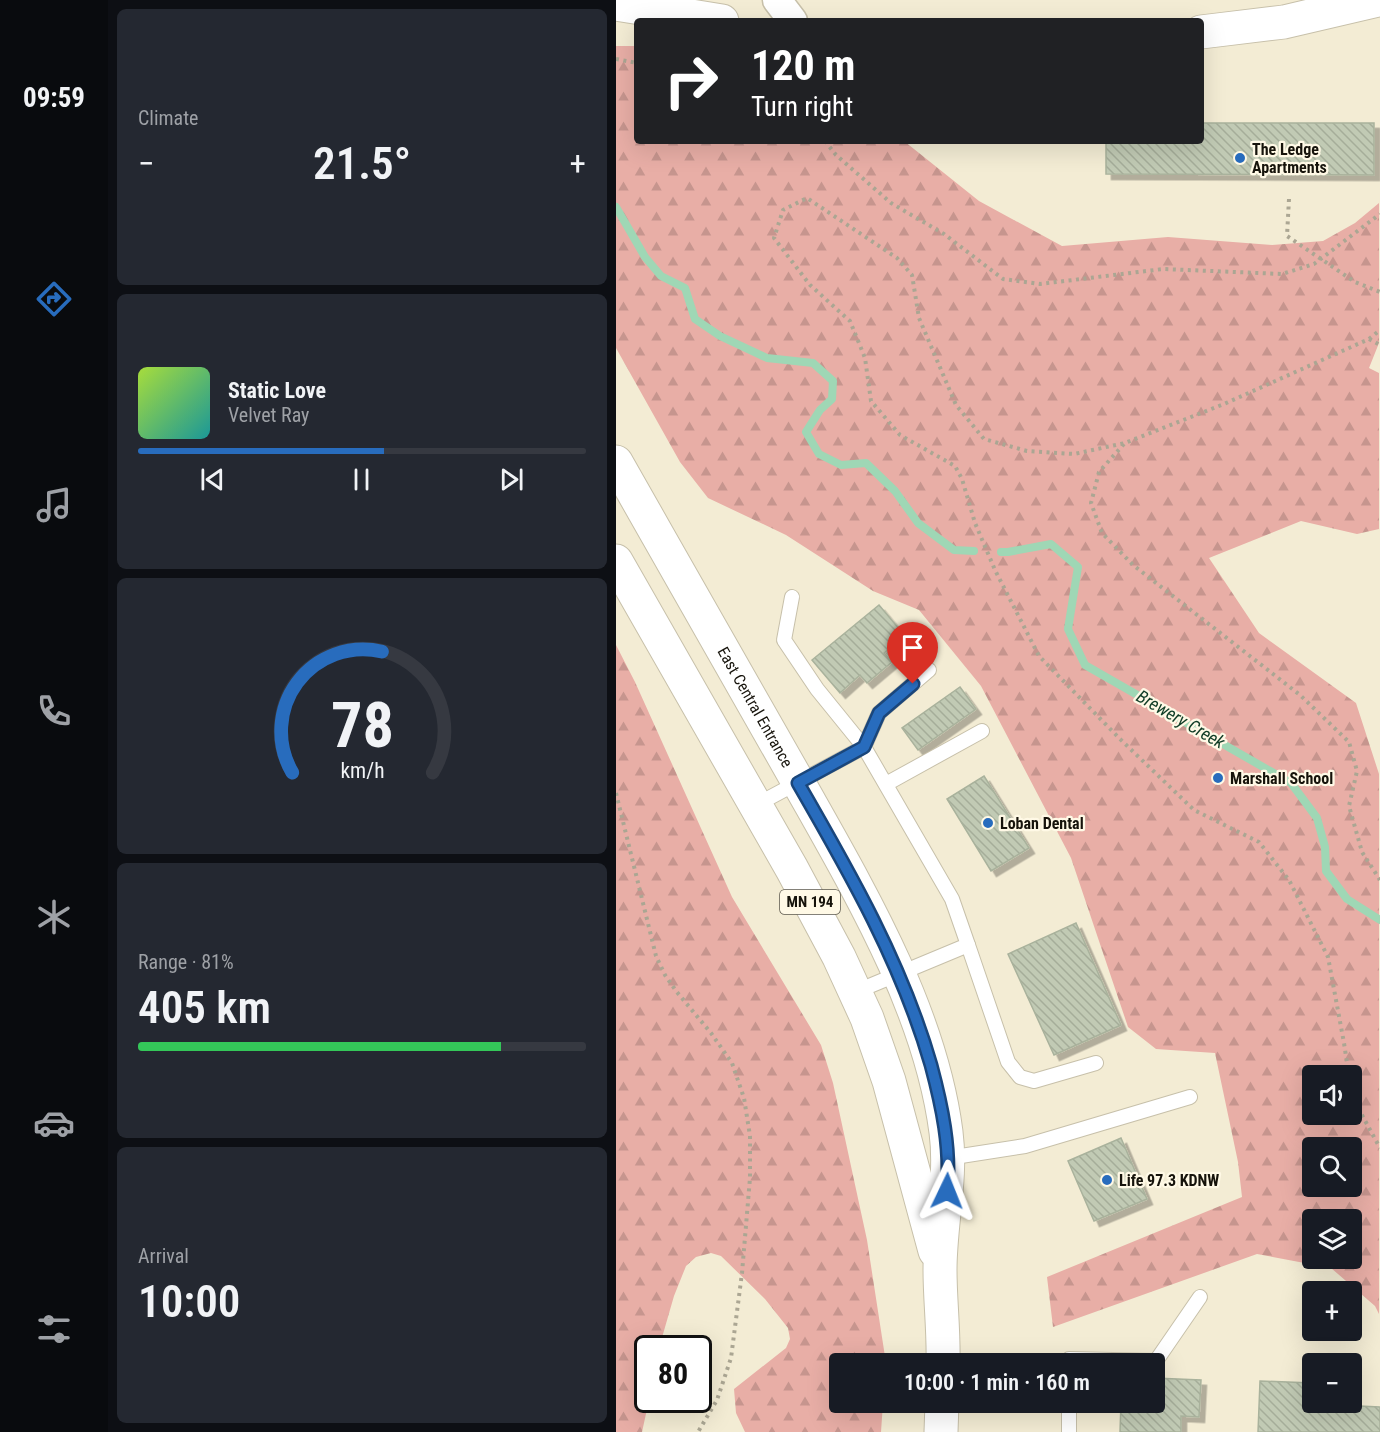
<!DOCTYPE html>
<html lang="en">
<head>
<meta charset="utf-8">
<style>
	body { margin:0; font-family:"Roboto Condensed",sans-serif; background:#242831; color:#f1f3f6; height:100vh; display:flex; flex-direction:column; font-size:22px; white-space:nowrap }
	* { box-sizing:border-box; margin:0 }
	p { font-size:20px; color:#9ea1a6 }
	.icon { flex:none; width:33px; height:33px; fill:none; stroke:currentColor; stroke-width:2; stroke-linecap:round; stroke-linejoin:round }
	.map { position:relative; flex:1; overflow:hidden }
	.details { display:flex; flex-direction:column; gap:9px; padding:9px; background:#0d0f14; width:508px }
	.details>* { flex:none }
	.guide { position:absolute; left:18px; top:18px; width:570px; height:126px; border-radius:6px; box-shadow:0 6px 24px #0002; background:#202124; color:#fff; overflow:hidden }
	.tools { position:absolute; left:686px; top:1065px; display:grid; gap:12px }
	.tools a { display:grid; place-items:center; width:60px; height:60px; border-radius:6px; background:#171b24; box-shadow:0 6px 24px #0002; font-size:30px }
	.speed { position:absolute; left:18px; top:1335px; display:flex; gap:12px; font-size:30px; font-weight:700; text-align:center }
	.speed>* { display:grid; place-content:center; width:78px; height:78px; border-radius:50%; background:#171b24; box-shadow:0 6px 24px #0002; line-height:1 }
	.speed .limit { border:3px solid #111; border-radius:9px; background:#fff; color:#111 }
	.pin { position:absolute; display:grid; place-items:center; width:51px; height:51px; color:#fff; margin:-62px -26px; border-radius:50% 50% 50% 0; rotate:-45deg; box-shadow:0 0 6px #0007 }
	.pin .icon { rotate:45deg }
	.me { position:absolute; width:66px; margin:-33px; rotate:2deg; stroke-linejoin:round; filter:drop-shadow(0 0 4px #0008) }
	.turn { display:flex; align-items:center; gap:21px; height:126px; padding:0 18px; font-size:27px }
	.turn .icon { width:78px; height:78px; stroke-width:2.5 }
	.turn b { display:block; font-size:42px; line-height:51px }
	.big { font-size:45px; font-weight:600; line-height:1.1 }
	.details .widget { flex:1; display:flex; flex-direction:column; justify-content:center; gap:9px; min-width:0; padding:0 21px; border-radius:9px; background:#242831 }
	.details .dial { align-items:center; gap:0 }
	.dial svg { height:156px; overflow:visible; fill:none; stroke:#363941; stroke-width:7; stroke-linecap:round; text-anchor:middle }
	.dial text { fill:#f1f3f6; stroke:none }
	.song { display:flex; align-items:center; gap:18px }
	.cover { width:72px; height:72px; border-radius:9px; background:linear-gradient(135deg,hsl(80 70% 55%),hsl(180 70% 35%)) }
	.played { height:6px; border-radius:3px; background:linear-gradient(90deg,#286cbd 55%,#363941 55%) }
	.keys { display:flex; justify-content:space-around; direction:ltr }
	.heat { display:flex; justify-content:space-between; align-items:center; font-size:33px; direction:ltr }
	.charge { height:9px; border-radius:4px; background:linear-gradient(90deg,#34c759 81%,#363941 0) }
	.trip { position:absolute; left:213px; top:1353px; width:336px; height:60px; border-radius:6px; background:#171b24; box-shadow:0 6px 24px #0002; font-weight:600; line-height:60px; text-align:center }
	main { display:flex; flex:1; min-height:0 }
	.dock { display:flex; flex-direction:column; width:108px; justify-content:space-around; align-items:center; background:#090b0e; color:#9ea1a6 }
	.dock .icon { width:42px; height:42px }
	.dock .active { color:#286cbd }
	.dock b { font-size:27px; color:#f1f3f6 }
	.map>svg:first-child { display:block }
</style>
</head>
<body>
<main>
<nav class="dock">
<b>09:59</b>
<svg class="icon active" aria-label="directions" viewBox="0 0 24 24"><path d="M12 3l9 9-9 9-9-9zM9 14v-3h6M13 9l2 2-2 2"/></svg>
<svg class="icon" aria-label="music" viewBox="0 0 24 24"><path d="M9 18V5l10-2v13"/><circle cx="6" cy="18" r="3"/><circle cx="16" cy="16" r="3"/></svg>
<svg class="icon" aria-label="phone" viewBox="0 0 24 24"><path d="M5 4h4l2 5-3 2q2 4 5 5l2-3 5 2v4C11 20 4 13 5 4z"/></svg>
<svg class="icon" aria-label="climate" viewBox="0 0 24 24"><path d="M12 3v18M4 7l16 10M4 17L20 7"/></svg>
<svg class="icon" aria-label="car" viewBox="0 0 24 24"><path d="M5 17H2v-5l4-1 3-4h7l3 4 3 1v5h-3M9 17h6M6 11h13"/><circle cx="7" cy="17" r="2"/><circle cx="17" cy="17" r="2"/></svg>
<svg class="icon" aria-label="filters" viewBox="0 0 24 24"><path d="M4 7h16M4 17h16"/><circle cx="9" cy="7" r="2"/><circle cx="15" cy="17" r="2"/></svg>
</nav>
<section class="details">
<div class="widget"><p>Climate</p>
<div class="heat"><a>−</a><b class="big">21.5°</b><a>+</a></div>
</div>
<div class="widget">
<div class="song"><i class="cover"></i><div><b>Static Love</b><p>Velvet Ray</p></div></div>
<div class="played"></div>
<div class="keys"><svg class="icon" aria-label="previous" viewBox="0 0 24 24"><path d="M18 5L8 12l10 7zM5 5v14"/></svg><svg class="icon" aria-label="pause" viewBox="0 0 24 24"><path d="M8 5v14M16 5v14"/></svg><svg class="icon" aria-label="next" viewBox="0 0 24 24"><path d="M6 5l10 7-10 7zM19 5v14"/></svg></div>
</div>
<div class="widget dial"><svg viewBox="0 0 100 80">
<path d="M14 69A42 42 0 1 1 86 69"/>
<path d="M14 69A42 42 0 0 1 60 7" stroke="#286cbd"/>
<text x="50" y="56" font-size="32" font-weight="700">78</text>
<text x="50" y="72" font-size="11">km/h</text>
</svg></div>
<div class="widget"><p>Range · 81%</p><b class="big">405 km</b><div class="charge"></div></div>
<div class="widget"><p>Arrival</p><b class="big">10:00</b></div>
</section>
<div class="map">
<svg width="764" height="1432" viewBox="0 0 764 1432">
	<defs>
		<pattern id="forest-firs" width="22" height="20" patternUnits="userSpaceOnUse" patternTransform="scale(1.5)"><rect width="22" height="20" fill="#e8aea6"/><path d="M5 1l3.5 6h-7zM16 11l3.5 6h-7z" fill="#c6958e"/></pattern>
		<pattern id="building-back-hatch" width="6" height="6" patternUnits="userSpaceOnUse" patternTransform="scale(1.5)"><rect width="6" height="6" fill="#c1cab4"/><path d="M-1 5l2 2M0 0l6 6M5-1l2 2" fill="none" stroke="#a5ad99"/></pattern>
		<filter id="shadow"><feDropShadow dx="5.5" dy="5.5" stdDeviation="0" flood-color="#0004"/></filter>
	</defs>
	<rect width="100%" height="100%" fill="#f3ecd4"/>
	<g fill="url(#forest-firs)" fill-rule="evenodd">
		<path d="M0,46H21V141H288L363,201L446,246L552,237L656,245L707,241L739,223L763,203V343L753,368L763,373V529L741,534L685,521L593,558L643,633L740,703L763,774V1314L759,1306L715,1268L641,1254L437,1327L431,1277L626,1197L622,1162L599,1053L540,1049L512,1027L455,858L365,686L303,610L257,591L170,535L92,498L64,462L0,348ZM696,1076H735V1114H696ZM696,1148H735V1186H696ZM696,1220H735V1258H696Z"/>
		<polygon points="0,645 19,682 116,897 205,1045 217,1083 251,1240 270,1363 224,1364 224,1402 267,1403 265,1432 129,1432 120,1413 118,1389 170,1348 174,1339 172,1328 149,1299 105,1256 95,1253 80,1257 70,1266 58,1296 43,1348 32,1348 33,1400 26,1432 0,1432"/>
	</g>
	<g fill="none" stroke-linecap="round" stroke-linejoin="round">
		<g stroke="#9fd7b5" stroke-width="8">
			<polyline points="0,207 29,257 45,276 69,288 79,319 104,336 151,358 197,363 217,381 216,399 204,410 190,432 203,454 225,465 250,463 279,491 302,523 338,550 358,551"/>
			<polyline points="385,552 392,552 435,544 462,567 452,629 469,665 675,783 701,818 709,847 710,871 731,899 764,920"/>
		</g>
	</g>
	<g fill="url(#building-back-hatch)" stroke="#a9b29c" stroke-width="1.5" filter="url(#shadow)">
		<polygon points="585,123 758,123 758,175 490,174 490,141 585,141"/>
		<polygon points="263,605 289,636 268,653 276,662 251,683 244,675 224,693 196,660"/>
		<polygon points="344,687 360,709 302,750 286,728"/>
		<polygon points="368,776 413,848 375,871 331,799"/>
		<polygon points="460,923 505,1025 438,1055 392,954"/>
		<polygon points="505,1138 531,1199 478,1221 452,1161"/>
		<polygon points="538,1378 585,1380 583,1417 565,1416 565,1432 504,1432 505,1402 538,1402"/>
		<polygon points="644,1381 696,1383 696,1402 723,1402 723,1405 764,1407 764,1432 642,1432"/>
	</g>
	<g fill="none" stroke-linecap="round" stroke-linejoin="round">
		<defs>
			<g id="lane">
				<polyline points="176,597 168,640 201,689 248,747 263,713 313,670"/>
				<polyline points="270,784 366,731"/>
				<polyline points="140,805 248,747 336,899 352,945 239,992"/>
				<polyline points="352,945 392,1062 404,1077 418,1081 480,1063"/>
				<polyline points="332,1158 409,1146 574,1097"/>
				<polyline points="453,1364 453,1359 540,1361 584,1297"/>
				<polyline points="453,1432 453,1402"/>
			</g>
			<polyline id="street" points="161,0 177,21"/>
			<g id="secondary">
				<polyline points="0,4 106,21"/>
				<polyline points="585,32 668,22 762,0"/>
			</g>
			<g id="highway">
				<path id="s1" d="M0,462C60,568 121,673 181,780C241,887 314,1008 330,1132C336,1179 324,1223 324,1270C324,1301 328,1332 327,1364"/>
				<polyline points="0,561 176,869 223,957 251,1018 273,1081 319,1251"/>
				<polyline points="325,1432 326,1402"/>
			</g>
		</defs>
		<use href="#lane" stroke="#c7c0aa" stroke-width="16"/>
		<use href="#street" stroke="#c7c0aa" stroke-width="31"/>
		<use href="#secondary" stroke="#c7c0aa" stroke-width="35"/>
		<use href="#highway" stroke="#c7c0aa" stroke-width="35"/>
		<g stroke="#aba693" stroke-width="4" stroke-dasharray="3 4.5" stroke-linecap="butt">
			<polyline points="0,59 21,63"/>
			<polyline points="209,141 220,155 275,203 328,234 387,279 424,284 547,269 666,274 698,264 764,214"/>
			<polyline points="673,199 671,236 739,282 764,292"/>
			<polyline points="753,339 764,345"/>
			<polyline points="508,444 483,472 475,503 486,533 517,565 684,695 733,742 741,771 733,806 746,852 764,880"/>
			<polyline points="0,793 40,956 49,975 60,991 95,1033 116,1063 128,1098 134,1136 134,1178 126,1273 115,1358 101,1400 82,1432"/>
			<polyline points="733,1076 728,1043 712,957 673,880 643,842 578,810 504,739 423,656 379,570 359,523 346,479 339,466 284,435 255,401 249,358 234,321 194,285 158,238 167,210 191,198 281,258 296,275 303,318 340,405 368,439 411,451 458,454 509,443 608,404 753,339 764,330"/>
			<polyline points="735,1095 764,1148"/>
		</g>
		<use href="#lane" stroke="#fff" stroke-width="14"/>
		<use href="#street" stroke="#fff" stroke-width="28"/>
		<use href="#secondary" stroke="#fff" stroke-width="33"/>
		<use href="#highway" stroke="#fff" stroke-width="33"/>
	</g>
	<g fill="none" stroke-linecap="round" stroke-linejoin="round">
		<defs>
			<path id="route" d="M297,684L263,713L248,747L182,783C234,873 286,964 315,1065C326,1106 335,1148 331,1191"/>
		</defs>
		<use href="#route" stroke="#1a467b" stroke-width="15"/>
		<use href="#route" stroke="#286cbd" stroke-width="10"/>
	</g>
	<g fill="#286cbd" stroke="#fff9e6" stroke-width="2">
		<circle cx="624" cy="158" r="6"/>
		<circle cx="602" cy="778" r="6"/>
		<circle cx="372" cy="823" r="6"/>
		<circle cx="491" cy="1180" r="6"/>
	</g>
	<g text-anchor="middle" dominant-baseline="central" stroke-width="4.5" stroke-linejoin="round" paint-order="stroke">
		<rect fill="#fff9e6" stroke="#5c584d" stroke-width="1.5" x="164" y="890" width="60" height="24" rx="4.5"/>
		<g font-size="15" font-weight="bold" fill="#16130b">
			<text x="194" y="902">MN 194</text>
		</g>
		<g font-size="16" font-weight="bold" fill="#16130b" stroke="#fff9e6" text-anchor="start">
			<text x="636" y="149">The Ledge<tspan x="636" dy="18">Apartments</tspan></text>
			<text x="614" y="778">Marshall School</text>
			<text x="384" y="823">Loban Dental</text>
			<text x="503" y="1180">Life 97.3 KDNW</text>
		</g>
		<g font-size="16" fill="#16130b" stroke="#fff9e6">
			<text stroke="none"><textPath href="#s1" startOffset="282">East Central Entrance</textPath></text>
		</g>
		<g font-size="18" font-style="italic" fill="#103c26" stroke="#fff9e6">
			<text transform="translate(565 719) rotate(30)">Brewery Creek</text>
		</g>
	</g>
</svg>
<div class="tools">
<a><svg class="icon" aria-label="sound" viewBox="0 0 24 24"><path d="M4 9h4l5-4v14l-5-4H4zM17 9q2 3 0 6"/></svg></a>
<a><svg class="icon" aria-label="search" viewBox="0 0 24 24"><circle cx="10" cy="10" r="6"/><path d="M15 15l6 6"/></svg></a>
<a><svg class="icon" aria-label="layers" viewBox="0 0 24 24"><path d="M12 4l9 5-9 5-9-5zM3 14l9 5 9-5"/></svg></a>
<a>+</a>
<a>−</a>
</div>
<div class="speed"><div class="limit">80</div></div>
<div class="pin" style="left:297px;top:684px;background:#d93025"><svg class="icon" aria-label="arrive" viewBox="0 0 24 24"><path d="M6 21V4h12l-3 4 3 4H6"/></svg></div>
<svg class="me" style="left:331px;top:1191px" viewBox="-20 -20 40 40"><path d="M0-17L14 15 0 8-14 15z" fill="#286cbd" stroke="#fff" stroke-width="4"/></svg>
<div class="trip">10:00 · 1 min · 160 m</div>
<div class="guide">
<div class="turn"><svg class="icon" aria-label="right" viewBox="0 0 24 24"><path d="M7 20v-9h11M14 6l5 5-5 5"/></svg><div><b>120 m</b>Turn right</div></div>
</div>
</div>
</main>
</body>
</html>
